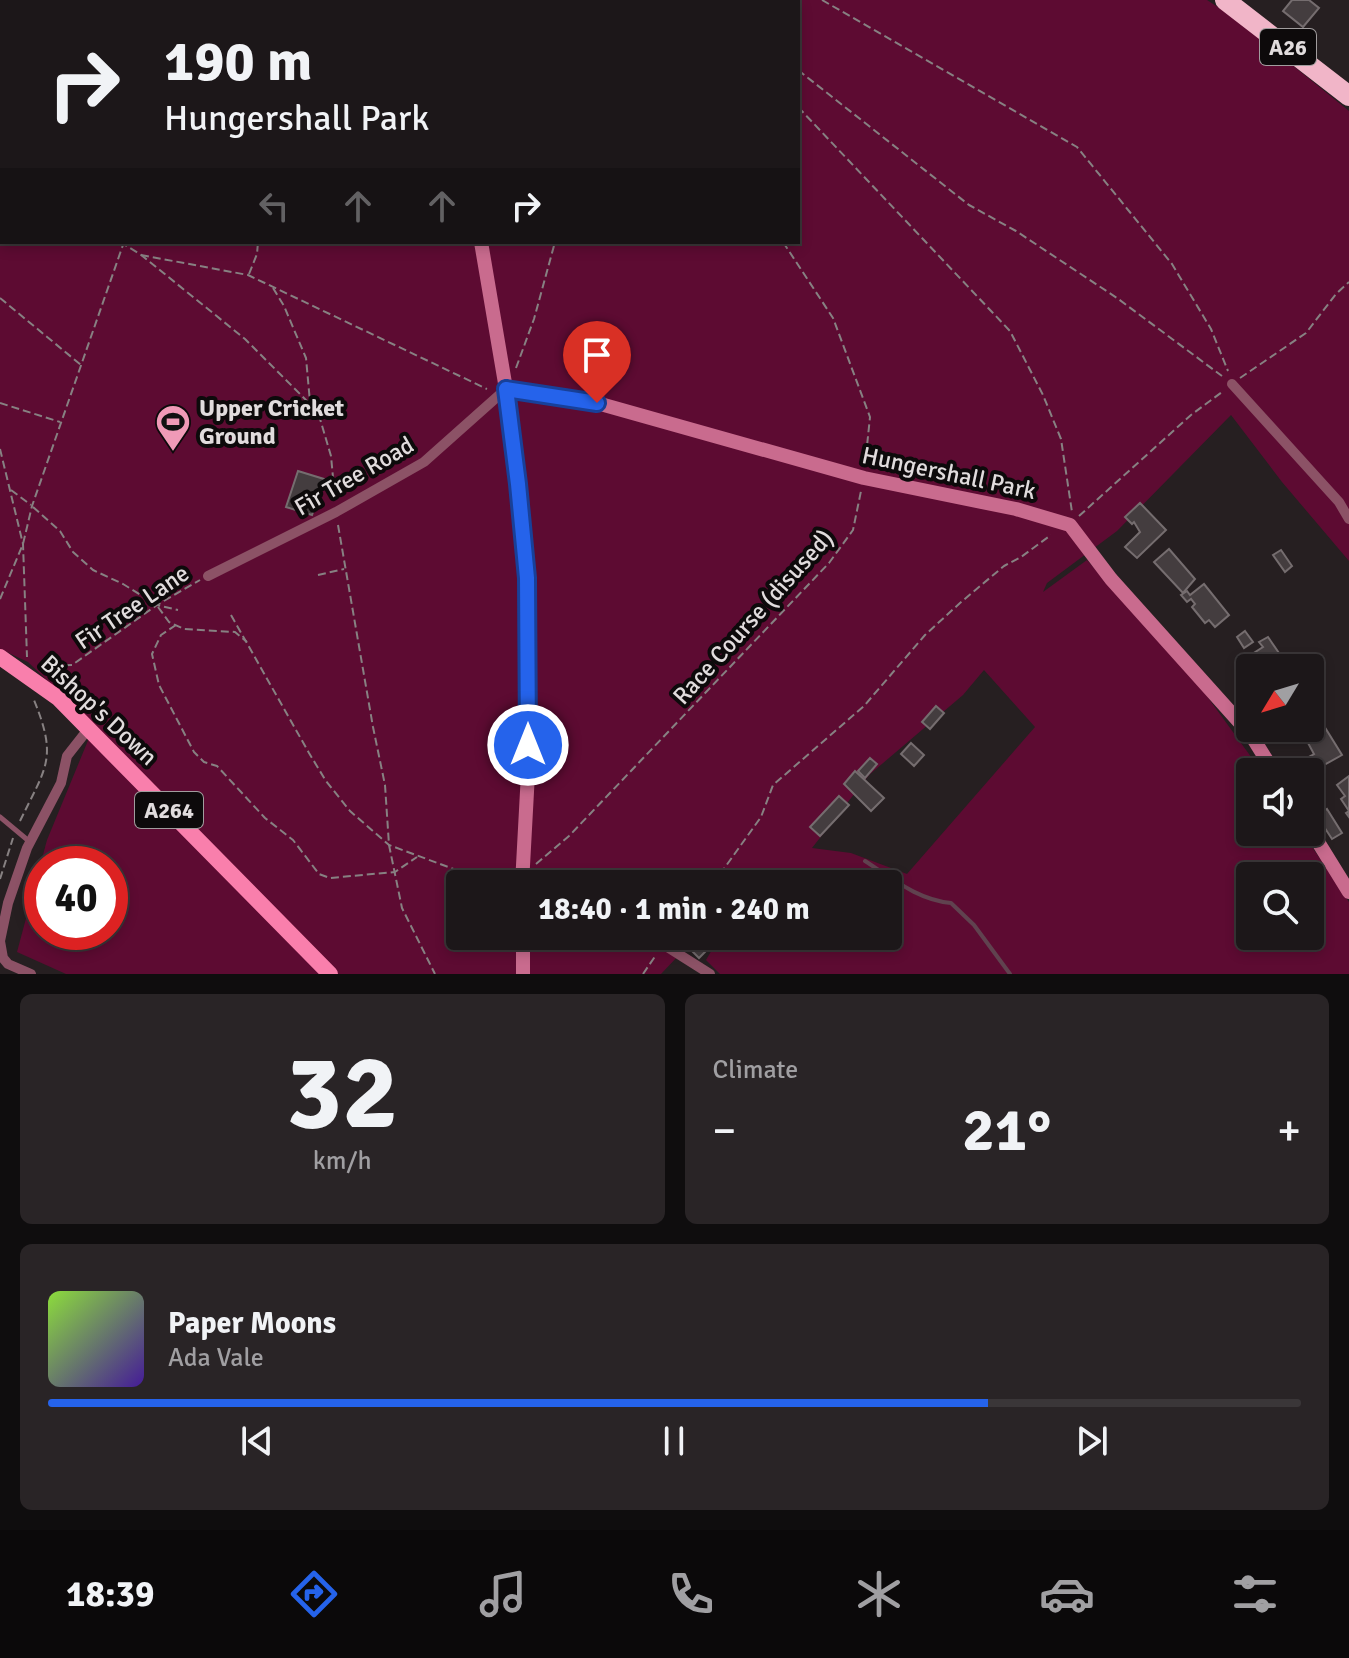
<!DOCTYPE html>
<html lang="en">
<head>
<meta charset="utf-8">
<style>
	body { margin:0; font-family:Signika,sans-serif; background:#292426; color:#f1f3f6; height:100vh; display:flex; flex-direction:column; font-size:30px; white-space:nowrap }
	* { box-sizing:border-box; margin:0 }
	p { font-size:26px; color:#a09fa2 }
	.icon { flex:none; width:44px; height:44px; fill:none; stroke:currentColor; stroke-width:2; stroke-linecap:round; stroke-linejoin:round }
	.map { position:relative; height:974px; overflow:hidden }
	.sheet { display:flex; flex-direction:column; gap:20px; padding:20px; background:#0f0d0e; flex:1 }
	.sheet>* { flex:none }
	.hud { position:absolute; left:0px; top:0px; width:800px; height:244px; box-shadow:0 4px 12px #0003,0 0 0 2px #3a3638; background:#1c1719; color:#f1f3f6; overflow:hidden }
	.needle { width:52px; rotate:232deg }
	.controls { position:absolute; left:1236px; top:654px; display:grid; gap:16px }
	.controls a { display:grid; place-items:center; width:88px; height:88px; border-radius:8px; background:#1c1719; box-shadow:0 4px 12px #0003,0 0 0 2px #3a3638; font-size:40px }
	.speed { position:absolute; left:24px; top:846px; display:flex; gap:16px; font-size:40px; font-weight:700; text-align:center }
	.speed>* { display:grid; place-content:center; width:104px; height:104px; border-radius:50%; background:#1c1719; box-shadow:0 4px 12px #0003,0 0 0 2px #3a3638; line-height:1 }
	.speed .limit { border:12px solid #d22; background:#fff; color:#111 }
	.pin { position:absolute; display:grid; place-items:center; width:68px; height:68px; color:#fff; margin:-82px -34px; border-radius:50% 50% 50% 0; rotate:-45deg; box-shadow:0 0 8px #0007 }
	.pin .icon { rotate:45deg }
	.me { position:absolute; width:88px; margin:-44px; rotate:0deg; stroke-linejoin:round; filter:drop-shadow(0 0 6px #0008) }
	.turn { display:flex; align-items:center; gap:28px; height:168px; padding:0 32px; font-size:36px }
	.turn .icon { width:104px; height:104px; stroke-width:2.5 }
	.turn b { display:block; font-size:56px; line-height:68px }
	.lanes { display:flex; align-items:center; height:76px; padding:0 32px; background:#0003; justify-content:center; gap:40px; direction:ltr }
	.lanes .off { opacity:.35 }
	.big { font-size:60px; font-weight:700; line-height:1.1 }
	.sheet .tile { flex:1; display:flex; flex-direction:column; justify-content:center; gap:12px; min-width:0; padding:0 28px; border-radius:12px; background:#292426 }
	.sheet .dial { align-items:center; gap:0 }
	.dial b { font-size:104px; line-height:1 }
	.song { display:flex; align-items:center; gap:24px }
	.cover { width:96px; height:96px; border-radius:12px; background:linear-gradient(135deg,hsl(90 70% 55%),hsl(260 70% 35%)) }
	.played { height:8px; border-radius:4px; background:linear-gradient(90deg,#2563eb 75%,#3a3638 75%) }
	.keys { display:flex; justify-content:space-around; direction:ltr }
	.heat { display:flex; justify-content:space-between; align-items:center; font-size:44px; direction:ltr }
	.sheet .tiles { flex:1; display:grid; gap:20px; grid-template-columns:1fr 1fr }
	.tile:last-child { grid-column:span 2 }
	.trip { position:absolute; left:446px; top:870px; width:456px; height:80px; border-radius:8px; background:#1c1719; box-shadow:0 4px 12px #0003,0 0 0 2px #3a3638; font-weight:700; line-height:80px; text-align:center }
	.tabs { display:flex; height:128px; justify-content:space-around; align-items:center; background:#0b090a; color:#a09fa2 }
	.tabs .icon { width:56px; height:56px }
	.tabs .on { color:#2563eb }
	.tabs b { font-size:36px; color:#f1f3f6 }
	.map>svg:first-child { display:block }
</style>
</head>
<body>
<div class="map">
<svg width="1349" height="974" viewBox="0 0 1349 974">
	<rect width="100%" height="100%" fill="#261f21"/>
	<path fill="#5d0b32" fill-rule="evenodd" d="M0,0H1207L1233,17L1349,111V561L1282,482L1231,415L1117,531L1047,583L1043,592L1087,560L1201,688L1262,772H1250V832H1302L1349,902V974H720L706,960L720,936H888V884H460V936H697L661,974H66L17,952L47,840L94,726L28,662L0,649ZM2,2H798V242H2ZM984,670L1035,727L907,874L851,853L812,848L869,775L963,695ZM42,864H110V932H42ZM1250,876H1310V936H1250Z"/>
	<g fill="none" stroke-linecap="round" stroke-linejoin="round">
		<path stroke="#60424f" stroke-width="4" d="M865,861C893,879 918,900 951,903L974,925L1010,974"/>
	</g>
	<g fill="#443d3f" stroke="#756d6f" stroke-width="2">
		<polygon points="1292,0 1309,0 1319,8 1303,27 1283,11"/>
		<polygon points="298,471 324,479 312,515 286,507"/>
		<polygon points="1140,503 1166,530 1137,558 1125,547 1140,532 1134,522 1132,524 1125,517"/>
		<polygon points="1169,549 1195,579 1183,593 1154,562"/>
		<polygon points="1281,550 1292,566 1285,572 1273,555"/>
		<polygon points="1204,584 1229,615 1215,627 1209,620 1205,623 1192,607 1195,604 1191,599 1187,602 1181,595 1187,591 1190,595"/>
		<polygon points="1245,631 1253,642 1244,648 1237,637"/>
		<polygon points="1268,637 1288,666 1287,668 1257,668 1249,656 1263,647 1259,642"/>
		<polygon points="936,706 944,713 930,729 922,722"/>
		<polygon points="1316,713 1342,755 1315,770 1318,775 1310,780 1310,772 1303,772 1298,763 1314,754 1300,728 1310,728 1310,716"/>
		<polygon points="911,743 924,755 914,766 901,754"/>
		<polygon points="870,758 877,764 865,778 858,771"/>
		<polygon points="855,771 884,798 871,811 844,784"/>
		<polygon points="1349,776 1349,817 1346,813 1349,811 1341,799 1345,796 1337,785"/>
		<polygon points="839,796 849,805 820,836 810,827"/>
		<polygon points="1327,809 1342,833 1332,839 1317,816"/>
		<polygon points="685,936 708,936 702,942 708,949 699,958 691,950 695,946"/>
	</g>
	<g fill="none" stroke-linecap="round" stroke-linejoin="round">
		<g stroke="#878182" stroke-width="2" stroke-dasharray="8 4" stroke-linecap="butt">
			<polyline points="265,0 267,2"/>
			<polyline points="280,0 290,2"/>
			<polyline points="692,0 694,2"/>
			<polyline points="710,0 713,2"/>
			<polyline points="822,0 1077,147 1172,264 1211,329 1228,371"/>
			<polyline points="89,2 90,0"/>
			<polyline points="207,2 208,0"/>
			<polyline points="619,2 620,0"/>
			<polyline points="0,27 2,30"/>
			<polyline points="798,70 969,205 1016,231 1117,298 1222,376"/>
			<polyline points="798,107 1010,331 1043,395 1061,439 1072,512"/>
			<polyline points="0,184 2,185"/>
			<polyline points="120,242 140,254 245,339 318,412 331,456 335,499"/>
			<polyline points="783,242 833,318 870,417 865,465"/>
			<polyline points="141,255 248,275 487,389"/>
			<polyline points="249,274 257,254 258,242"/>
			<polyline points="273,288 284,306 306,358 310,402"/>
			<polyline points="0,298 81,365"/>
			<polyline points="516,368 534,319 555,242"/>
			<polyline points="1240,378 1306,333 1336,294 1349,282"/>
			<polyline points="0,403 60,422"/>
			<polyline points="0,449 23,544 27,657"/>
			<polyline points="11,490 31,505"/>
			<polyline points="33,507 60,531 73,552 93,570 123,584 157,605 178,610"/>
			<polyline points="1079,516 1191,415 1222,392"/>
			<polyline points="338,525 373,727 385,785 389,845 402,908 435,974"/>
			<polyline points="318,575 344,569"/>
			<polyline points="0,599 23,544 32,506 124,242"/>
			<polyline points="158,607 169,622 184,629 235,632 247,642"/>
			<polyline points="231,615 309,753 326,781 350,811 389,845 459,871 509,874"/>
			<polyline points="176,625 161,635 152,654 159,685 194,752 204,762 217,766 265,818 293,840 319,874 330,878 395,872 417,857"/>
			<polyline points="40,666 72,665 157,605 200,580"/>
			<path d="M20,821C46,767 58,759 34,700"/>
			<polyline points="536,864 569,836 829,563 853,530 861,491"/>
			<polyline points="0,879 13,838"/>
			<polyline points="713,884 761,817 773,785 864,706 925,635 960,603 1004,566 1021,557 1051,535"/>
			<polyline points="643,974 656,955"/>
		</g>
		<polyline stroke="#8c5266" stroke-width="5" points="0,817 30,842"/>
		<g stroke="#8c5266" stroke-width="10">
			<polyline points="1232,384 1339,502 1349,519"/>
			<polyline points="208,576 336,512 424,462 506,389"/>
			<polyline points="522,875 543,884"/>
			<polyline points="650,936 710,974"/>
			<polyline points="31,974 8,964 3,958 0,941 8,903 27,848 61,783 67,756 89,728"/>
		</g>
		<g stroke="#c96b8e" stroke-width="14">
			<polyline points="440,0 440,2"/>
			<polyline points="481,242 506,389 518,484 527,578 528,773 522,884"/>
			<polyline points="506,389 597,403 864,478 1016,509 1070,525 1111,579 1251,735 1274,772"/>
			<polyline points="1310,829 1349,892"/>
			<polyline points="523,936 523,974"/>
		</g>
		<polyline stroke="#f97fac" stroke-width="16" points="0,657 58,698 330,974"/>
		<polyline stroke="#f1b5c8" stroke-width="20" points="1225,0 1349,96"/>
	</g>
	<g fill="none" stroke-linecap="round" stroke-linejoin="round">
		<defs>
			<polyline id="route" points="528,745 527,578 518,484 506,389 597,403"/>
		</defs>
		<use href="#route" stroke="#184099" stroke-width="20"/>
		<use href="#route" stroke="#2563eb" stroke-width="14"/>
	</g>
	<defs>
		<symbol id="stadium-pin" viewBox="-11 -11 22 30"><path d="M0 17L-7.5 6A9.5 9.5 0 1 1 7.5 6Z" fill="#f09ab7" stroke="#0d0a0b"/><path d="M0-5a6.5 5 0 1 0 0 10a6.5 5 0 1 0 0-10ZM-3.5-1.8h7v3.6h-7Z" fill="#111"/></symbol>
	</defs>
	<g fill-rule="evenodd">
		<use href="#stadium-pin" x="153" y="402" width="40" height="54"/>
	</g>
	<g text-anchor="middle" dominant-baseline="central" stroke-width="8" stroke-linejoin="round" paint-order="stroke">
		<g fill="#0d0a0b" stroke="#a19d9e" stroke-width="2">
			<rect x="1260" y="29" width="56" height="36" rx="6"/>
			<rect x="135" y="792" width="68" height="36" rx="6"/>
		</g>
		<g font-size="22" font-weight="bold" fill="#e1dcdd">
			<text x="1288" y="47">A26</text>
			<text x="169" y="810">A264</text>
		</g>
		<g font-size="24" font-weight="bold" fill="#e1dcdd" stroke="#0d0a0b" text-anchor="start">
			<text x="199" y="408">Upper Cricket<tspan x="199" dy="28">Ground</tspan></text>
		</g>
		<g font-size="24" fill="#e1dcdd" stroke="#0d0a0b">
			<text transform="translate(949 473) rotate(12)">Hungershall Park</text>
			<text transform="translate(354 476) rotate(-30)">Fir Tree Road</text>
			<text transform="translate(132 607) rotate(-34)">Fir Tree Lane</text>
			<text transform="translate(753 617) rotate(-48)">Race Course (disused)</text>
			<text transform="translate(99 710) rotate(43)">Bishop's Down</text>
		</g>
	</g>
</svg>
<div class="controls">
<a><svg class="needle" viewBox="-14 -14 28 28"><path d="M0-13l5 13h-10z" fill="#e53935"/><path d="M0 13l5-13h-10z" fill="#a09fa2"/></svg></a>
<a><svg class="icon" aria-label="sound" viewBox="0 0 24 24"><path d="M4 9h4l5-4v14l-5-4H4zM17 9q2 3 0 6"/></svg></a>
<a><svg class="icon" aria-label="search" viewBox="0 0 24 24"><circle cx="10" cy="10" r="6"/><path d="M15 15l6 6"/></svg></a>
</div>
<div class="speed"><div class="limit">40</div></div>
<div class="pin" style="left:597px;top:403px;background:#d93025"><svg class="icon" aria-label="arrive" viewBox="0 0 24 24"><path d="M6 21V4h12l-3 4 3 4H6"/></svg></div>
<svg class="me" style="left:528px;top:745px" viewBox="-20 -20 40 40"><circle r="17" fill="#2563eb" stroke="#fff" stroke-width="3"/><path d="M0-11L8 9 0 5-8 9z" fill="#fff"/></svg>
<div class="trip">18:40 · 1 min · 240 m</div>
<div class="hud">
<div class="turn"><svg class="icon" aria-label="right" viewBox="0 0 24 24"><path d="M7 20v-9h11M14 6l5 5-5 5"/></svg><div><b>190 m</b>Hungershall Park</div></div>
<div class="lanes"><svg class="icon off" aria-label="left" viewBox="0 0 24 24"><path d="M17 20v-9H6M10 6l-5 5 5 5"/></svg><svg class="icon off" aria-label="ahead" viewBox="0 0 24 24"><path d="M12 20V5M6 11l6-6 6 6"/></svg><svg class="icon off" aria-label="ahead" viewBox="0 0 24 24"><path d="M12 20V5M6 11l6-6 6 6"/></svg><svg class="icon" aria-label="right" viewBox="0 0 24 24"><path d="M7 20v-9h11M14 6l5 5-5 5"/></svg></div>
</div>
</div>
<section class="sheet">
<div class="tiles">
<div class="tile dial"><b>32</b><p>km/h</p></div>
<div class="tile"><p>Climate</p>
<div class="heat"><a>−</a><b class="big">21°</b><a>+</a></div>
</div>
<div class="tile">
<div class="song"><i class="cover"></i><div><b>Paper Moons</b><p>Ada Vale</p></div></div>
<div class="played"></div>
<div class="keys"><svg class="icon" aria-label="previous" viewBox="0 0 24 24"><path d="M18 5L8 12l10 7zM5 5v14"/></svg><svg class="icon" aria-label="pause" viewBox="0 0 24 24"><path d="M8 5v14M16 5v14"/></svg><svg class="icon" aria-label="next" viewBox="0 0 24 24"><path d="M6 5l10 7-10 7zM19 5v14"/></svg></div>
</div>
</div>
</section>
<nav class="tabs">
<b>18:39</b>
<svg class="icon on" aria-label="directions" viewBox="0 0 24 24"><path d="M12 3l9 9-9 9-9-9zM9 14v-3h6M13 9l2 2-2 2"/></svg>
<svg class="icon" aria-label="music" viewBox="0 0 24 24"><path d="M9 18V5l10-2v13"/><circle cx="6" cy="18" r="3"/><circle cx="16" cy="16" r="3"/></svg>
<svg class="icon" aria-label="phone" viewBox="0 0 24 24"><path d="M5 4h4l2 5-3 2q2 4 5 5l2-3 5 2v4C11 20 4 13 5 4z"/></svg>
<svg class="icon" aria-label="climate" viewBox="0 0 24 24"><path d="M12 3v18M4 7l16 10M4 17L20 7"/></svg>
<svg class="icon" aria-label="car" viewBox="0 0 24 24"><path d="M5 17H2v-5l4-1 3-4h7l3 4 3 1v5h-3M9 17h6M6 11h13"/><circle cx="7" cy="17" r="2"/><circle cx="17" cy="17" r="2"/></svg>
<svg class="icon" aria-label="filters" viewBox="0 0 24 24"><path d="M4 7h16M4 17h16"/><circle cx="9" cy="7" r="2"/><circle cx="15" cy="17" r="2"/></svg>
</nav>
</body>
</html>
